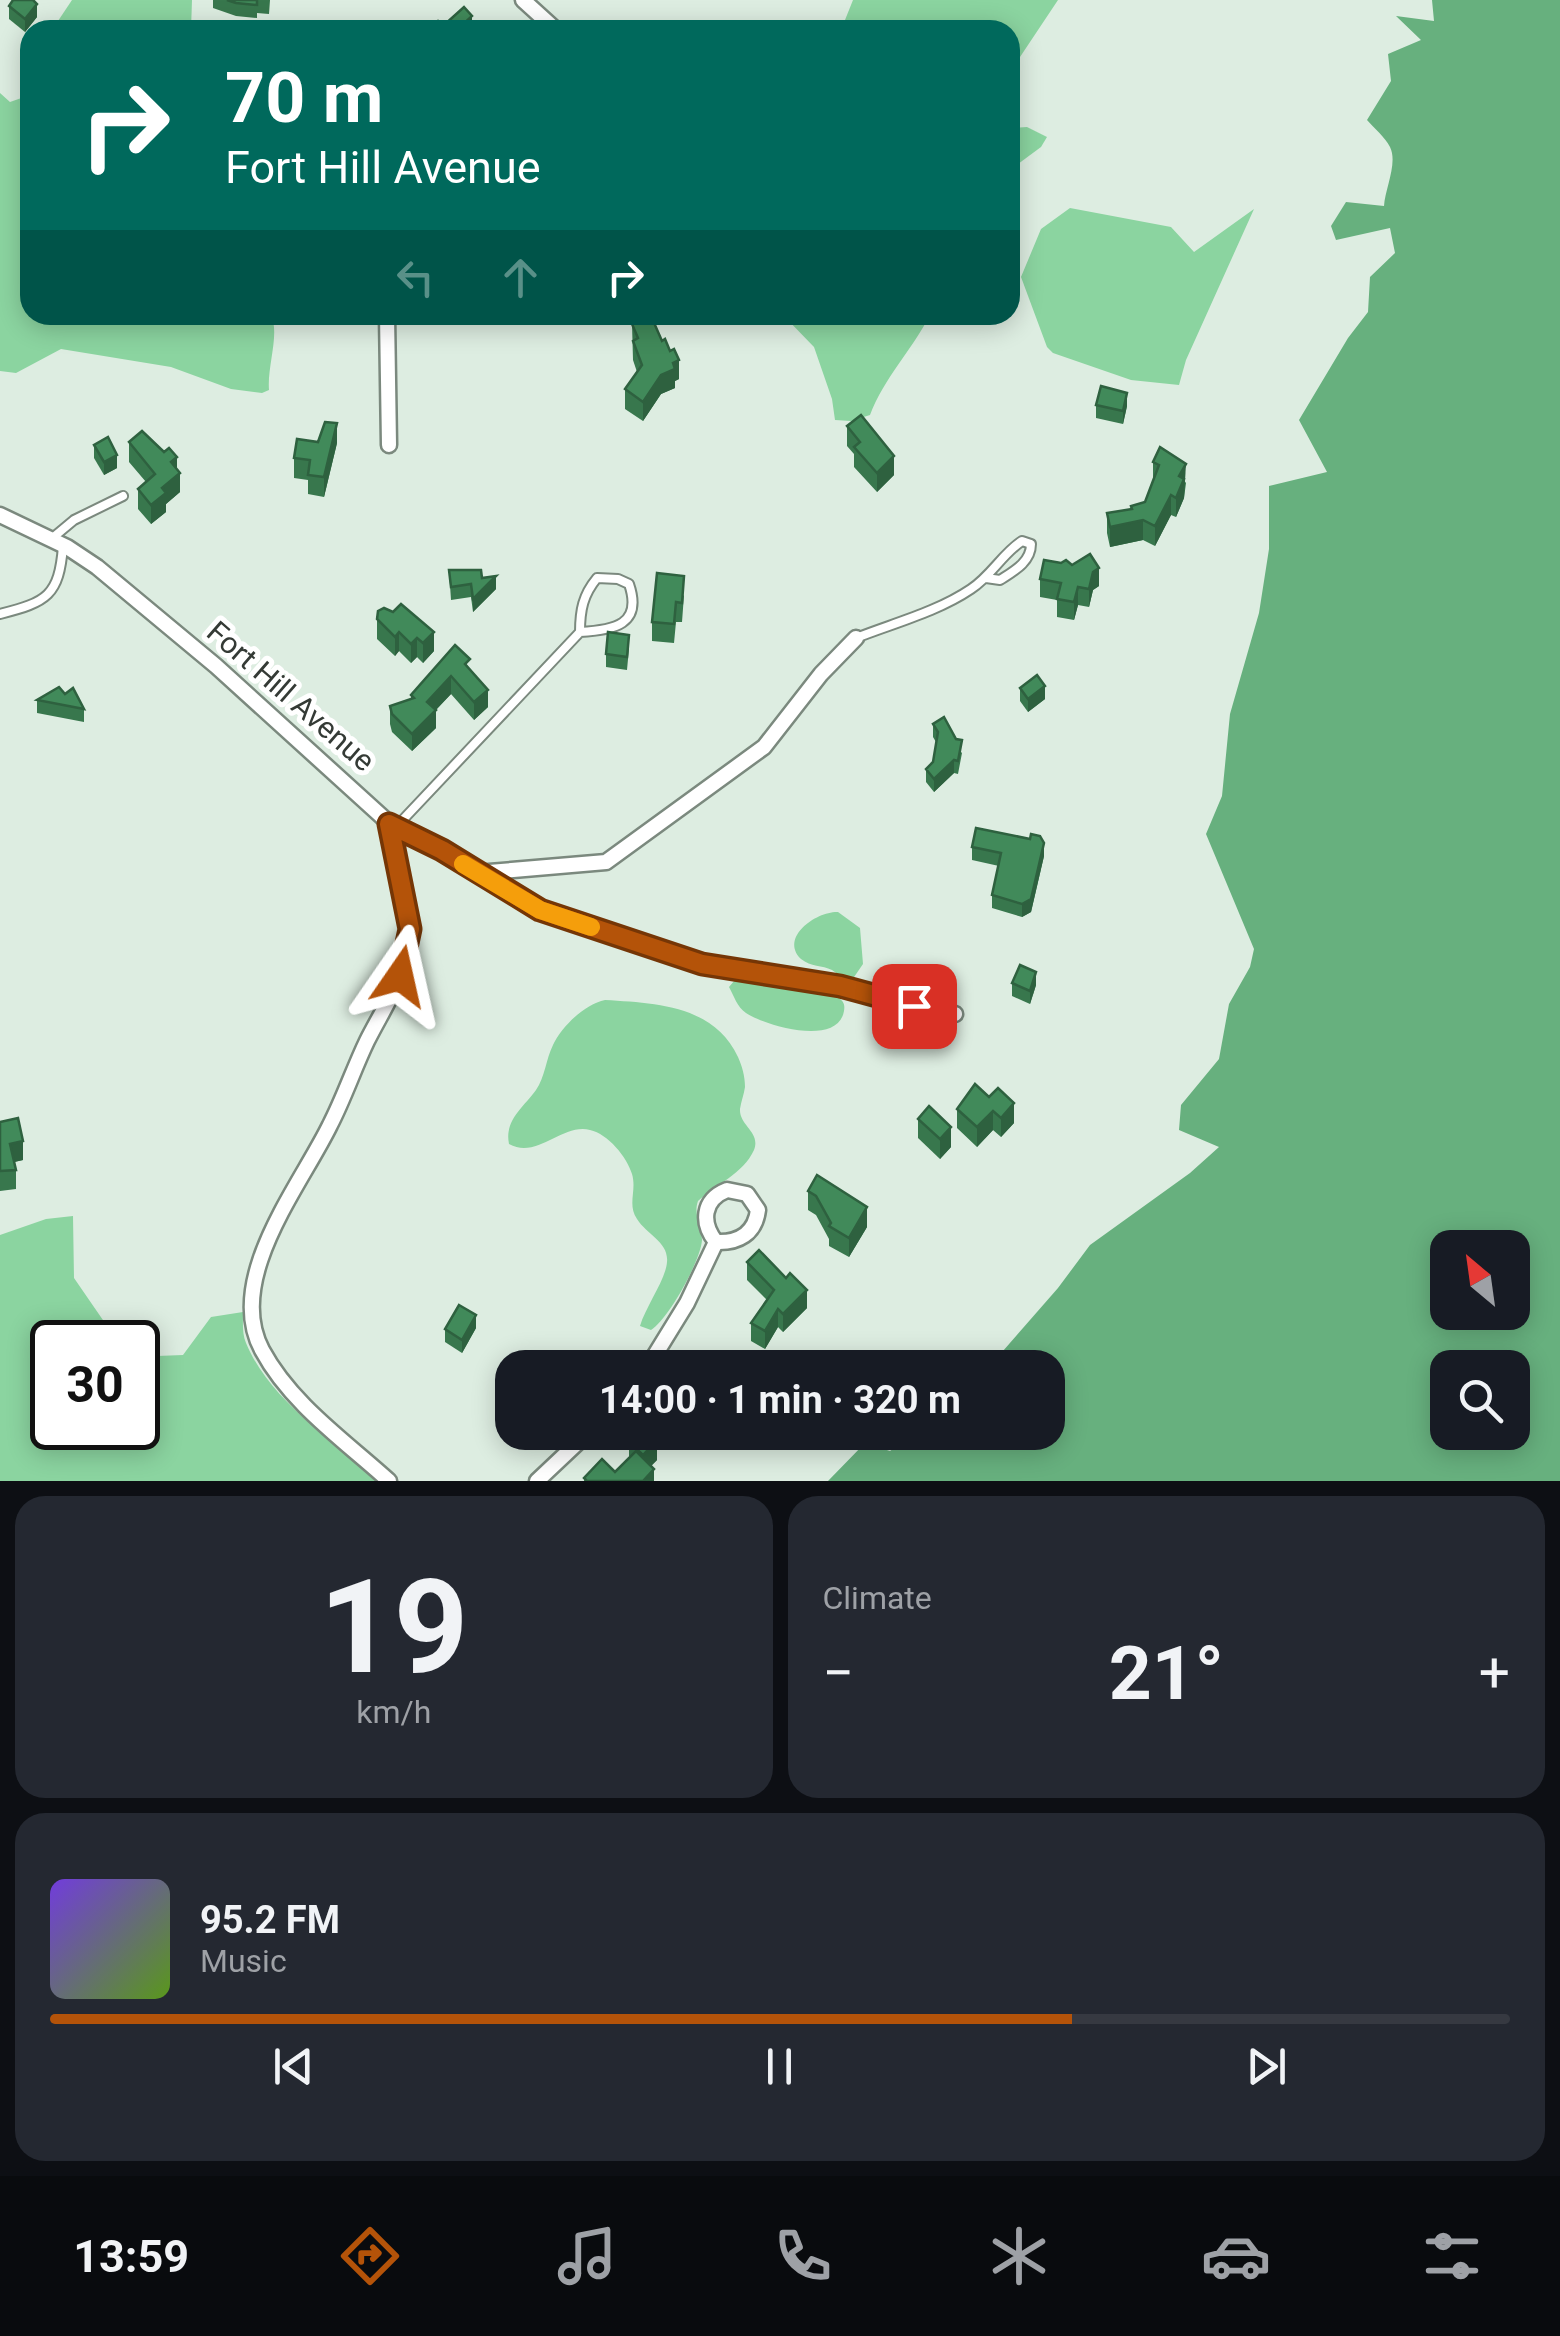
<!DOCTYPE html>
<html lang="en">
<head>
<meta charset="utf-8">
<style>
	body { margin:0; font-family:Roboto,sans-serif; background:#242831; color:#f1f3f6; height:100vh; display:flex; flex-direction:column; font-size:38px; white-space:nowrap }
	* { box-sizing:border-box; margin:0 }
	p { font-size:32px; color:#9ea1a6 }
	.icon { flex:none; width:55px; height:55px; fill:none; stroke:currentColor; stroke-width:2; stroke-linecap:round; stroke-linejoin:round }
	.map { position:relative; height:1481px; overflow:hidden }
	.side { display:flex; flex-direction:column; gap:15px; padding:15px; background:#0d0f14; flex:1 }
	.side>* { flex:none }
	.guide { position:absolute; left:20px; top:20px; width:1000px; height:305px; border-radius:30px; box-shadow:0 5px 25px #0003; background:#00695c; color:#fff; overflow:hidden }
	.needle { width:65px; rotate:331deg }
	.controls { position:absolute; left:1430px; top:1230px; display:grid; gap:20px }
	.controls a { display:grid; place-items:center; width:100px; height:100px; border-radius:20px; background:#171b24; box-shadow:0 5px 25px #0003; font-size:50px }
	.speed { position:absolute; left:30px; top:1320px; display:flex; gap:20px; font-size:50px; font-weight:700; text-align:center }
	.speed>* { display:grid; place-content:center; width:130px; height:130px; border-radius:50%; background:#171b24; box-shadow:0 5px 25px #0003; line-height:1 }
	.speed .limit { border:5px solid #111; border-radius:15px; background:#fff; color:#111 }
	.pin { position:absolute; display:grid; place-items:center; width:85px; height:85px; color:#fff; margin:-42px; border-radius:20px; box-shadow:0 5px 15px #0006 }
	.me { position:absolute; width:110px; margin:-55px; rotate:11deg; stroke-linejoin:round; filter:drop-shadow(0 0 8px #0008) }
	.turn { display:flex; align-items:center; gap:35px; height:210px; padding:0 40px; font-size:45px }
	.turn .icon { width:130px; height:130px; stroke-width:2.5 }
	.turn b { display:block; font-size:70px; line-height:85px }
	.lanes { display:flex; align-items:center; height:95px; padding:0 40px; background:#0003; justify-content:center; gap:50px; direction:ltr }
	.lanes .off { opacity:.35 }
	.big { font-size:75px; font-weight:700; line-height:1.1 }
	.side .widget { flex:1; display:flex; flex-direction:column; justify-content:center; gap:15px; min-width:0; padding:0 35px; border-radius:30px; background:#242831 }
	.side .dial { align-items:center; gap:0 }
	.dial b { font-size:130px; line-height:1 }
	.song { display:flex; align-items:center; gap:30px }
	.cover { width:120px; height:120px; border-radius:15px; background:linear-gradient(135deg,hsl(260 70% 55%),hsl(90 70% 35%)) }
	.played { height:10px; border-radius:5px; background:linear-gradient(90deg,#b45309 70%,#363941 70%) }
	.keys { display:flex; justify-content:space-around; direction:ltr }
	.heat { display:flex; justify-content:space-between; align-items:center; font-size:55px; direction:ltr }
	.side .tiles { flex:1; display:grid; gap:15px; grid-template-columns:1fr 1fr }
	.widget:last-child { grid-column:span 2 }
	.trip { position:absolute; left:495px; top:1350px; width:570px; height:100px; border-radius:30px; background:#171b24; box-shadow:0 5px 25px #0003; font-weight:700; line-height:100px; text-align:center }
	.dock { display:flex; height:160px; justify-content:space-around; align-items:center; background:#090b0e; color:#9ea1a6 }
	.dock .icon { width:70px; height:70px }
	.dock .selected { color:#b45309 }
	.dock b { font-size:45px; color:#f1f3f6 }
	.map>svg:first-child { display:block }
</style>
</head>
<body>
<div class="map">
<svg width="1560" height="1481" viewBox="0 0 1560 1481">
	<rect width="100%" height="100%" fill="#ddede1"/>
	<g fill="#8bd4a0">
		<polygon points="72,0 192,0 191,30 52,30"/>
		<polygon points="853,0 1058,0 1010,72 1010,30 841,30"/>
		<path d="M0,93L10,102L30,95V315H271C280,334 267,366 269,390L262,393L231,389L171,367L61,349L16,373L0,371Z"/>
		<polygon points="1027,127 1047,137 1041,147 1010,170 1010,128"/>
		<polygon points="1070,208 1171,227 1194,252 1254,209 1186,360 1179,385 1131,380 1053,353 1047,347 1021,277 1041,229"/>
		<path d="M783,315H930C912,350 884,378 870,415L851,421L835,420L832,399L814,347Z"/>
		<path d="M838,912L860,928L863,964L852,980L845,981C841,977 837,973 832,970C822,965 811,967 801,959C779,937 817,911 838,912Z"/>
		<path d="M740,974C770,979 814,979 839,998C844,1002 845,1005 844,1011C838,1047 766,1026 746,1013C737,1007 734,996 729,987Z"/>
		<path d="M605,1000C655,1003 714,1005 738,1057C742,1066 745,1076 745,1087C744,1094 741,1102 740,1109C739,1126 761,1132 754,1150C743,1174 716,1184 698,1201C693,1215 702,1226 702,1240C701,1260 668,1320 651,1330L640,1326C646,1306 666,1279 667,1262C669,1242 647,1235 637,1219C627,1204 637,1191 632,1174C627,1157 608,1134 590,1130C562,1123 537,1160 509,1144C504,1120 524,1107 536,1090C545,1077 546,1059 553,1045C561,1027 585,1004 605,1000Z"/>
		<path d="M73,1216L74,1278L116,1339L124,1342H52V1428H138V1348L157,1356L183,1355L211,1317L243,1312C243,1322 242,1334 246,1343C270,1401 333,1439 376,1481H0V1235L46,1219Z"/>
	</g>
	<path fill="#67b07e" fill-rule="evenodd" d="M1432,0H1560V1481H828L865,1443L890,1451L915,1433L1048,1432V1368L989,1367L1058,1288L1090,1245L1190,1173L1219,1147L1179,1130L1181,1105L1219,1059L1229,1004L1250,967L1254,949L1206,834L1222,796L1230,714L1259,613L1269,549V486L1327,472L1299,420L1348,338L1368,312L1370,277L1395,253L1390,228L1336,240L1331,226L1346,202L1384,206C1385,189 1398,163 1390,147C1385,137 1374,128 1367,120L1391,81L1388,54L1421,40L1396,16L1434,21ZM1448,1248H1512V1312H1448ZM1448,1368H1512V1432H1448Z"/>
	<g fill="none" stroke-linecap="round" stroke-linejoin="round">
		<defs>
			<g id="service">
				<polyline points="50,540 74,520 123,496"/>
				<path d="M0,614C47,602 59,596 63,546"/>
				<path d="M856,638C894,623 937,612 971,589C991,576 1003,553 1022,541L1031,544C1031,562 1014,571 1000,580L986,578"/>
				<path d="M396,827L580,632C580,610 583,595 597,578L618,579L629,584C643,625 614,630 580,632"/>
			</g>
			<g id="minor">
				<polyline points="523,0 556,30"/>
				<polyline points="387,315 389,445"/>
				<polyline points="0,515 67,547 97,567 216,666 389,823 441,850 539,910 702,963 839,987 955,1014"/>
				<polyline points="477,873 606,862 764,747 821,674 856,638"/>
				<path d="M727,1190L747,1194L758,1210C755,1234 738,1243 716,1242C701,1223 702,1200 727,1190Z"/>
				<polyline points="647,1368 687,1303 716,1242"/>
				<path d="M389,1481C345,1441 291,1404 262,1350C224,1279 301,1185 330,1125C344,1098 354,1068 367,1041C382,1011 401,984 407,951C416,909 393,865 389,823"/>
				<polyline points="537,1481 589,1432"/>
			</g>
		</defs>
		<use href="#service" stroke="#7b897e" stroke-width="12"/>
		<use href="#minor" stroke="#7b897e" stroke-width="19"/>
		<use href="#service" stroke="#fff" stroke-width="8"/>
		<use href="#minor" stroke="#fff" stroke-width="14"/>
	</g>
	<g fill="#38774d">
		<polygon points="213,0 270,0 269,14 257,13 257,18 236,16 213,8"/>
		<polygon points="9,6 37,17 25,32 9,19"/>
		<polygon points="632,324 679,379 675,381 675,388 661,394 643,421 625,409 625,389 637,372 633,360"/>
		<polygon points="1096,405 1127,406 1123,424 1096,418"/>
		<polygon points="847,426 894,475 877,492 854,467 854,454 847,446"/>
		<polygon points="129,442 177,469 180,492 166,504 166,512 151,524 138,509 138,489 146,482 129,462"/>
		<polygon points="337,443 324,497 308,494 308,480 294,478 294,458"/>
		<polygon points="94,445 117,468 104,475 94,458"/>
		<polygon points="1160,447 1186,483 1184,498 1176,517 1171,515 1155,546 1143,540 1110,547 1107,533 1107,513 1131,509 1145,502 1153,482 1153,462"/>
		<polygon points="449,570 482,578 496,589 473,612 471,597 451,600"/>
		<polygon points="1040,579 1099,586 1093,590 1089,607 1078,605 1074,620 1057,617 1057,600 1040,597"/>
		<polygon points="684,595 682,622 676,622 674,643 652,641 652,622"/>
		<polygon points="384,608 434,651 423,663 417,657 411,663 399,651 395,656 377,639 377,619"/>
		<polygon points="455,645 470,670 488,707 474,720 451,694 436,710 436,728 412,751 392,732 390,724 390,706 411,699 411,695"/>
		<polygon points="629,648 627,670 606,667 606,654"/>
		<polygon points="1020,688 1045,699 1028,712 1020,701"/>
		<polygon points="65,694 84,709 84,722 37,713 37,700"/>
		<polygon points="933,724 962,753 958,774 954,773 934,792 926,782 926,769 933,762 936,742 933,737"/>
		<polygon points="972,847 1044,856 1031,912 1022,917 992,908 992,895 999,866 972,860"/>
		<polygon points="1012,983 1036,985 1030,1004 1012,996"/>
		<polygon points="989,1097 1014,1123 1001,1137 993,1130 977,1147 957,1128 957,1109"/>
		<polygon points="918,1119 951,1147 940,1159 918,1138"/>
		<polygon points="0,1122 23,1160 14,1162 16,1170 16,1189 0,1191"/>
		<polygon points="808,1191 867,1227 849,1257 829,1246 829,1239 816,1215 808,1210"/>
		<polygon points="747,1262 807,1308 783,1332 778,1327 765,1349 751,1341 751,1323 767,1300 747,1280"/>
		<polygon points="476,1328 462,1353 445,1342 445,1329"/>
		<polygon points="629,1442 657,1460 651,1466 654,1481 584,1481 584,1478 615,1472 629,1458"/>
	</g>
	<g fill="#2e613f">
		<polygon points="37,4 37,17 25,32 25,19"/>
		<polygon points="472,16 472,30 457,30"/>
		<polygon points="465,315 481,315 481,317 465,324"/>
		<polygon points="679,360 679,379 675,381 675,388 661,394 643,421 643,402 661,375 673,363"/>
		<polygon points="1127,393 1127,406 1123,424 1123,411"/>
		<polygon points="337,423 337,443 324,497 324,477"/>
		<polygon points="117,455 117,468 104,475 104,462"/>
		<polygon points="894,456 894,475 877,492 877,473"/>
		<polygon points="177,457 177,475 180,473 180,492 166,504 166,512 151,524 151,505 162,488 171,462"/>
		<polygon points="1186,464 1184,498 1176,517 1176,498 1179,476"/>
		<polygon points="1171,495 1171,515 1155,546 1155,526"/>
		<polygon points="1143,520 1143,540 1110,547 1110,527"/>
		<polygon points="1099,568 1099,586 1093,590 1089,607 1089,589 1093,572"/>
		<polygon points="496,576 496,589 473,612 473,599"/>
		<polygon points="1078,587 1078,605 1074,620 1074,602"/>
		<polygon points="399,632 399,651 395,656 395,637"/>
		<polygon points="434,632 434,651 423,663 423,643"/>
		<polygon points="417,638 417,657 411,663 411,644"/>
		<polygon points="451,676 451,694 427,719 427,702"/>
		<polygon points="1045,686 1045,699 1028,712 1028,699"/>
		<polygon points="488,690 488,707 474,720 474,702"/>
		<polygon points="436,710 436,728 412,751 412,734"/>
		<polygon points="954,760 954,773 934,792 934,779"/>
		<polygon points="1044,843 1044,856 1031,912 1022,917 1022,904"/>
		<polygon points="1036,972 1036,985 1030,1004 1030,991"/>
		<polygon points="1014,1103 1014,1123 1001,1137 1001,1118"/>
		<polygon points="993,1111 993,1130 977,1147 977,1127"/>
		<polygon points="951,1127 951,1147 940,1159 940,1139"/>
		<polygon points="23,1141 23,1160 10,1163 10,1144"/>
		<polygon points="867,1207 867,1227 849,1257 849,1238"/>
		<polygon points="807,1290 807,1308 783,1332 783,1314"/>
		<polygon points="778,1309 778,1327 765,1349 765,1331"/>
		<polygon points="476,1315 476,1328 462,1353 462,1340"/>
		<polygon points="657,1440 657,1460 643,1474 643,1455"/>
		<polygon points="654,1469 654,1481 643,1481"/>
	</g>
	<g fill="#418a5a" stroke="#2e613f" stroke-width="2.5">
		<polygon points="13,0 33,0 37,4 25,19 9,6"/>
		<polygon points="227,0 257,0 257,5 236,3"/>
		<polygon points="464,7 472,16 457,30 427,30 430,23 438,21 443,26"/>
		<polygon points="651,316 662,341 665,339 670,351 674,349 679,360 673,363 675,369 661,375 643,402 625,389 642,365 633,341 638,338 632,324"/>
		<polygon points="1101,386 1127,393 1123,411 1096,405"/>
		<polygon points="861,415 894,456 877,473 854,447 860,442 847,426"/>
		<polygon points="325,422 337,423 324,477 308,475 310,460 294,458 297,439 318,442"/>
		<polygon points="142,431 164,452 169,448 177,457 171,462 180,473 162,488 166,493 151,505 138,489 155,474 129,442"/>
		<polygon points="108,437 117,455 104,462 94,445"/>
		<polygon points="1160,447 1186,464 1179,476 1184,479 1176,498 1171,495 1155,526 1143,520 1110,527 1107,513 1132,509 1131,506 1145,502 1159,465 1153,462"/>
		<polygon points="1090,554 1099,568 1093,572 1089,589 1078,587 1074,602 1057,599 1061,583 1040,579 1044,560 1061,563 1066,560 1072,565"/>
		<polygon points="449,570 481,570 482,578 496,576 473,599 471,584 451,587"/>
		<polygon points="657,573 684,576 682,603 676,602 674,624 652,622"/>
		<polygon points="401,604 434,632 423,643 417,638 411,644 399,632 395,637 377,619 378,611 384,608 393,612"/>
		<polygon points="608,632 629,635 627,657 606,654"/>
		<polygon points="455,645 470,659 465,664 488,690 474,702 451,676 427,702 436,710 412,734 392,714 390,706 414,698 411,695"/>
		<polygon points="1037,675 1045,686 1028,699 1020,688"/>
		<polygon points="59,687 65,694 73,688 84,709 37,700"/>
		<polygon points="944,717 956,739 962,740 958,761 954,760 934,779 926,769 933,762 938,732 933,724"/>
		<polygon points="976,828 1030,839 1031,834 1040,836 1044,843 1031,899 1022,904 992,895 1001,853 972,847"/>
		<polygon points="1020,965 1036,972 1030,991 1012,983"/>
		<polygon points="975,1084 989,1097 998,1088 1014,1103 1001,1118 993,1111 977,1127 957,1109"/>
		<polygon points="929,1106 951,1127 940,1139 918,1119"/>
		<polygon points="18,1118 23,1141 10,1144 16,1170 0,1171 0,1122"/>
		<polygon points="817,1175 867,1207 849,1238 829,1226 831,1223 816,1196 808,1191"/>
		<polygon points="759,1250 786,1278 790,1273 807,1290 783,1314 778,1309 765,1331 751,1323 774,1290 747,1262"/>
		<polygon points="459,1305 476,1315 462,1340 445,1329"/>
		<polygon points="638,1432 649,1432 657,1440 643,1455 629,1442"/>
		<polygon points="636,1451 654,1469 643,1481 587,1481 584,1478 602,1459 615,1472"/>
	</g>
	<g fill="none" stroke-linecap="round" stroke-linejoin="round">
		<defs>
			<polyline id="route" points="400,976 410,929 389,824 442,850 540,910 702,964 840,986 914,1006"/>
		</defs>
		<use href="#route" stroke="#753606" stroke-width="25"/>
		<use href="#route" stroke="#b45309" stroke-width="18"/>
		<polyline stroke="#f59e0b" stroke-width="18" points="463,864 540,910 591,927"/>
	</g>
	<g text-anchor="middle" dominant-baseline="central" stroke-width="10" stroke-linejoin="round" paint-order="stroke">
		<g font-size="30" fill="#343a35" stroke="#fff">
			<text transform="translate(291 696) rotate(41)">Fort Hill Avenue</text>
		</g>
	</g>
</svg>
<div class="controls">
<a><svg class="needle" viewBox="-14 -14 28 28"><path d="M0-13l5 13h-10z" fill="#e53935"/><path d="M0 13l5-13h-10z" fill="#9ea1a6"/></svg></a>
<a><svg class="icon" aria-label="search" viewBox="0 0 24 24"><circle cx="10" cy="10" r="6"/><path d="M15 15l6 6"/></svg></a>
</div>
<div class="speed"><div class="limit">30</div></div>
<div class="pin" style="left:914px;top:1006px;background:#d93025"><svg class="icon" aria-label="arrive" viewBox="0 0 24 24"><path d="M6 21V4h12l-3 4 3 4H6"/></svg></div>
<svg class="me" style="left:400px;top:976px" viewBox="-20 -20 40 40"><path d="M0-17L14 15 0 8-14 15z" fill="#b45309" stroke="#fff" stroke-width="4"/></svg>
<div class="trip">14:00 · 1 min · 320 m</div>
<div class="guide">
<div class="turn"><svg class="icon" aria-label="right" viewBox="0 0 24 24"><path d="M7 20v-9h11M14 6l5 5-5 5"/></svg><div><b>70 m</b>Fort Hill Avenue</div></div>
<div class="lanes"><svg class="icon off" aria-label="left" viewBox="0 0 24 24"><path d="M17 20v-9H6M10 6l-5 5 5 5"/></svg><svg class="icon off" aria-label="ahead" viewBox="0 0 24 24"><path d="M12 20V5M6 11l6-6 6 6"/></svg><svg class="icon" aria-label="right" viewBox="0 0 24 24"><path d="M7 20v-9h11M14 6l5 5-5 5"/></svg></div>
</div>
</div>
<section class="side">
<div class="tiles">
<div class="widget dial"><b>19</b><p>km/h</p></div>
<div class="widget"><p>Climate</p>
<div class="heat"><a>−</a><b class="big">21°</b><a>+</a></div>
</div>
<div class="widget">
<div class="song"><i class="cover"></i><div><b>95.2 FM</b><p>Music</p></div></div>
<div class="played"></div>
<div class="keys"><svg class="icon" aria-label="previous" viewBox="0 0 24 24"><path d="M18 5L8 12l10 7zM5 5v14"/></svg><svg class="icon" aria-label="pause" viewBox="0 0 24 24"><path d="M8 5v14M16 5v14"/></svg><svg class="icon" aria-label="next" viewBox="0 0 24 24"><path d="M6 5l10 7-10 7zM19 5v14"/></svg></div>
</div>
</div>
</section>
<nav class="dock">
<b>13:59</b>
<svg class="icon selected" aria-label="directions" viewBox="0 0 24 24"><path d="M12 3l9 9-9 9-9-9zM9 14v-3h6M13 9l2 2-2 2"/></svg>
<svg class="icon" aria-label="music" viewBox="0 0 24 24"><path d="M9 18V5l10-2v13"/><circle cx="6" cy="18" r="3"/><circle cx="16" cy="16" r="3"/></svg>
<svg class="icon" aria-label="phone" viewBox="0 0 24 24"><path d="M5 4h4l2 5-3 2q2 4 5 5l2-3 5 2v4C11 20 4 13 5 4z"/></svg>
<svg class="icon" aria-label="climate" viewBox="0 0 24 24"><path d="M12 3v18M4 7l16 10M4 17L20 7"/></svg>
<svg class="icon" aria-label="car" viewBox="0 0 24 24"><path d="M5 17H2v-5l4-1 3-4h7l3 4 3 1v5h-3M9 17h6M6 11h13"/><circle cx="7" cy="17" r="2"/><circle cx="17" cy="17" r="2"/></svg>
<svg class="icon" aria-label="filters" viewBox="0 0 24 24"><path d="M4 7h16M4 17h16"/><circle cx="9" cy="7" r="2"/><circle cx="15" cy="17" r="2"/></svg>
</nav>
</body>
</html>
